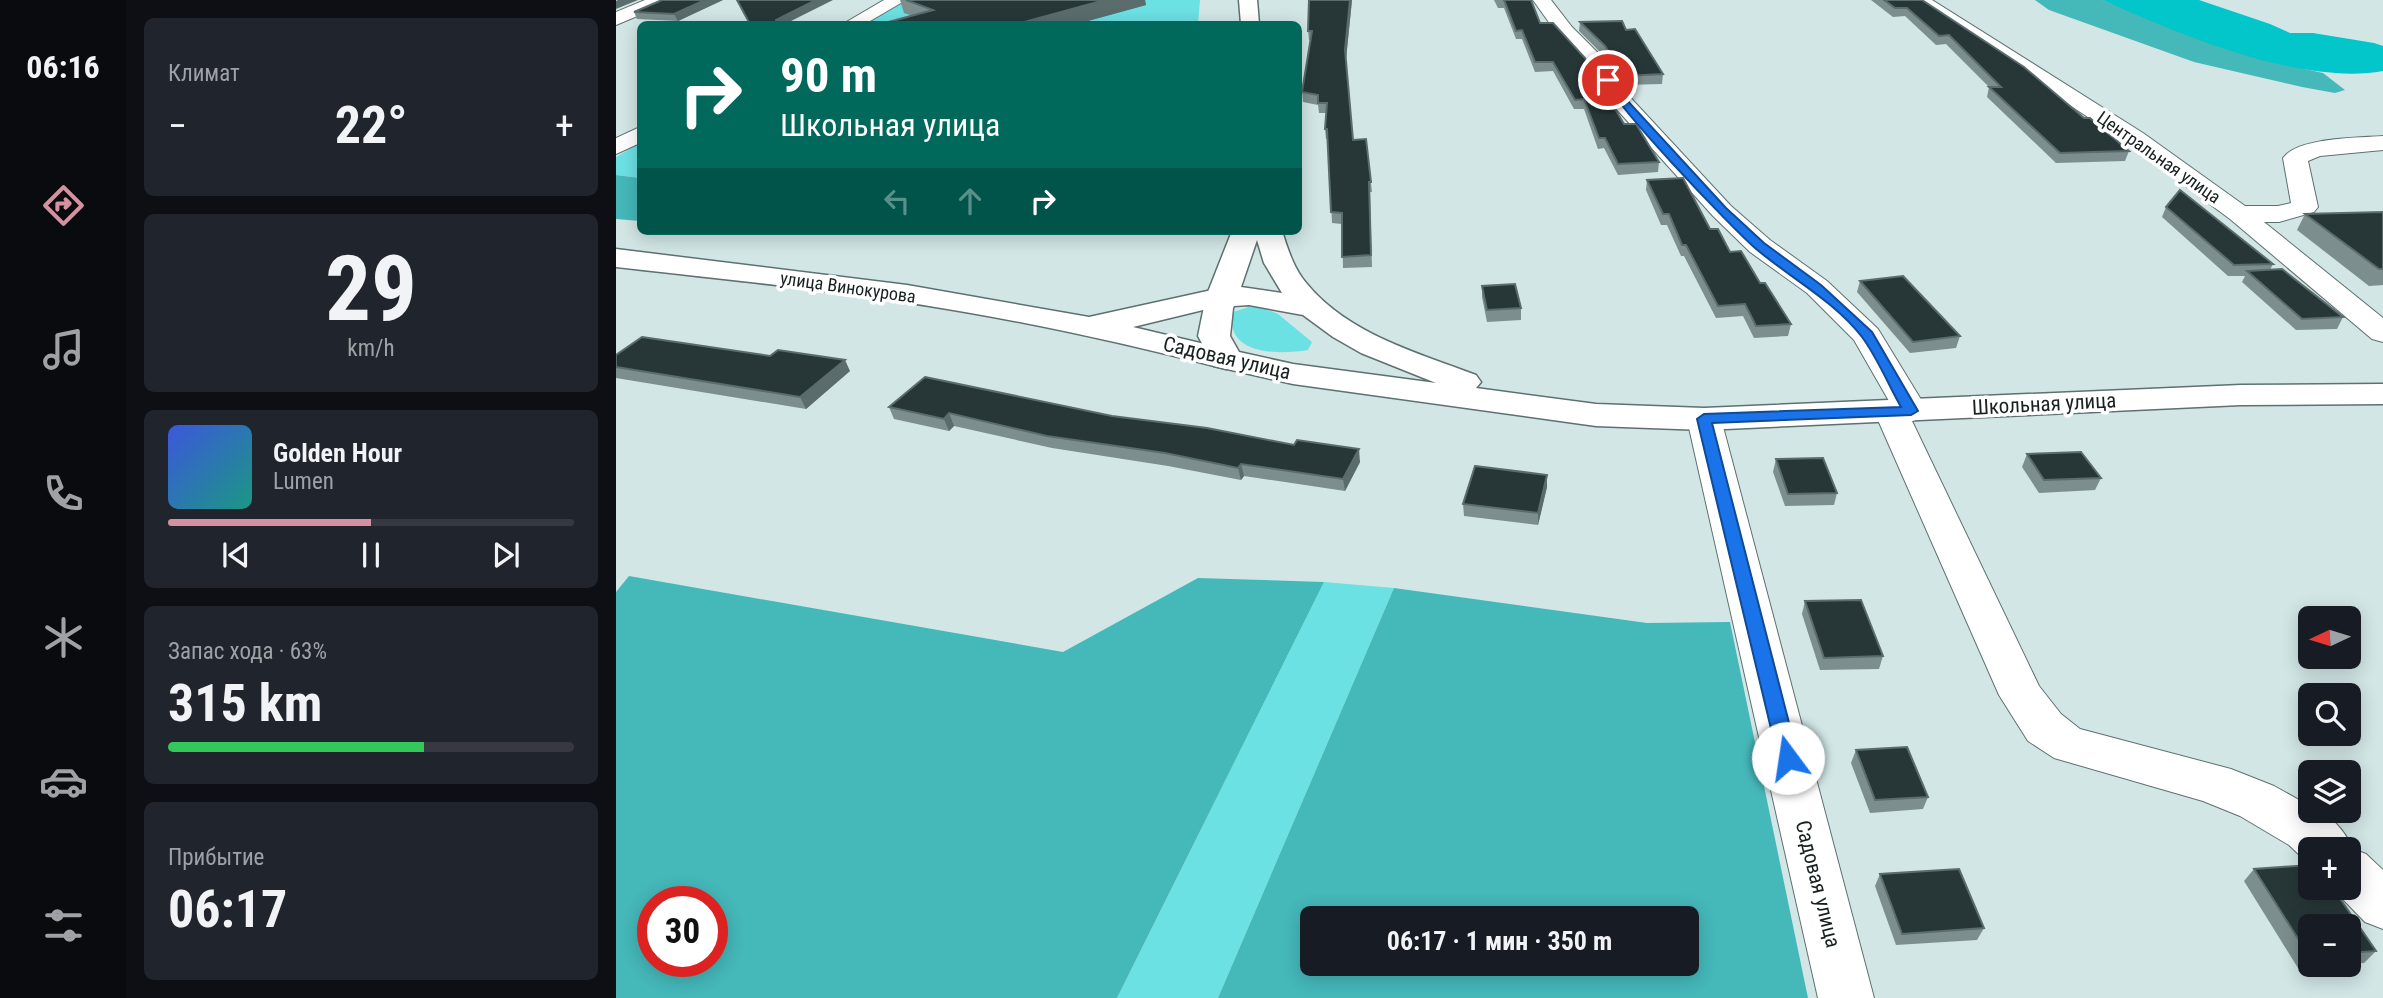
<!DOCTYPE html>
<html lang="ru">
<head>
<meta charset="utf-8">
<style>
	body { margin:0; font-family:"Roboto Condensed",sans-serif; background:#20242c; color:#f1f3f6; height:100vh; display:flex; flex-direction:column; font-size:26px; white-space:nowrap }
	* { box-sizing:border-box; margin:0 }
	p { font-size:23px; color:#9ea1a6 }
	.icon { flex:none; width:38px; height:38px; fill:none; stroke:currentColor; stroke-width:2; stroke-linecap:round; stroke-linejoin:round }
	.map { position:relative; flex:1; overflow:hidden }
	.side { display:flex; flex-direction:column; gap:18px; padding:18px; background:#0d0f14; width:490px }
	.side>* { flex:none }
	.hud { position:absolute; left:21px; top:21px; width:665px; height:214px; border-radius:10px; box-shadow:0 4px 18px #0003; background:#00695c; color:#fff; overflow:hidden }
	.needle { width:46px; rotate:266deg }
	.controls { position:absolute; left:1682px; top:606px; display:grid; gap:14px }
	.controls a { display:grid; place-items:center; width:63px; height:63px; border-radius:10px; background:#171b24; box-shadow:0 4px 18px #0003; font-size:35px }
	.speed { position:absolute; left:21px; top:886px; display:flex; gap:14px; font-size:35px; font-weight:700; text-align:center }
	.speed>* { display:grid; place-content:center; width:91px; height:91px; border-radius:50%; background:#171b24; box-shadow:0 4px 18px #0003; line-height:1 }
	.speed .limit { border:10px solid #d22; background:#fff; color:#111 }
	.pin { position:absolute; display:grid; place-items:center; width:60px; height:60px; color:#fff; margin:-30px; border:4px solid #fff; border-radius:50%; box-shadow:0 2px 7px #0007 }
	.me { position:absolute; width:77px; margin:-38px; rotate:346deg; stroke-linejoin:round; filter:drop-shadow(0 0 5px #0008) }
	.turn { display:flex; align-items:center; gap:24px; height:147px; padding:0 28px; font-size:32px }
	.turn .icon { width:91px; height:91px; stroke-width:2.5 }
	.turn b { display:block; font-size:49px; line-height:60px }
	.lanes { display:flex; align-items:center; height:66px; padding:0 28px; background:#0003; justify-content:center; gap:35px; direction:ltr }
	.lanes .off { opacity:.35 }
	.big { font-size:52px; font-weight:700; line-height:1.1 }
	.side .widget { flex:1; display:flex; flex-direction:column; justify-content:center; gap:10px; min-width:0; padding:0 24px; border-radius:10px; background:#20242c }
	.side .dial { align-items:center; gap:0 }
	.dial b { font-size:91px; line-height:1 }
	.song { display:flex; align-items:center; gap:21px }
	.cover { width:84px; height:84px; border-radius:10px; background:linear-gradient(135deg,hsl(230 70% 55%),hsl(170 70% 35%)) }
	.played { height:7px; border-radius:4px; background:linear-gradient(90deg,#d391a1 50%,#363941 50%) }
	.keys { display:flex; justify-content:space-around; direction:ltr }
	.heat { display:flex; justify-content:space-between; align-items:center; font-size:38px; direction:ltr }
	.charge { height:10px; border-radius:5px; background:linear-gradient(90deg,#34c759 63%,#363941 0) }
	.trip { position:absolute; left:684px; top:906px; width:399px; height:70px; border-radius:10px; background:#171b24; box-shadow:0 4px 18px #0003; font-weight:700; line-height:70px; text-align:center }
	main { display:flex; flex:1; min-height:0 }
	.tabs { display:flex; flex-direction:column; width:126px; justify-content:space-around; align-items:center; background:#090b0e; color:#9ea1a6 }
	.tabs .icon { width:49px; height:49px }
	.tabs .current { color:#d391a1 }
	.tabs b { font-size:32px; color:#f1f3f6 }
	.map>svg:first-child { display:block }
</style>
</head>
<body>
<main>
<nav class="tabs">
<b>06:16</b>
<svg class="icon current" aria-label="directions" viewBox="0 0 24 24"><path d="M12 3l9 9-9 9-9-9zM9 14v-3h6M13 9l2 2-2 2"/></svg>
<svg class="icon" aria-label="music" viewBox="0 0 24 24"><path d="M9 18V5l10-2v13"/><circle cx="6" cy="18" r="3"/><circle cx="16" cy="16" r="3"/></svg>
<svg class="icon" aria-label="phone" viewBox="0 0 24 24"><path d="M5 4h4l2 5-3 2q2 4 5 5l2-3 5 2v4C11 20 4 13 5 4z"/></svg>
<svg class="icon" aria-label="climate" viewBox="0 0 24 24"><path d="M12 3v18M4 7l16 10M4 17L20 7"/></svg>
<svg class="icon" aria-label="car" viewBox="0 0 24 24"><path d="M5 17H2v-5l4-1 3-4h7l3 4 3 1v5h-3M9 17h6M6 11h13"/><circle cx="7" cy="17" r="2"/><circle cx="17" cy="17" r="2"/></svg>
<svg class="icon" aria-label="filters" viewBox="0 0 24 24"><path d="M4 7h16M4 17h16"/><circle cx="9" cy="7" r="2"/><circle cx="15" cy="17" r="2"/></svg>
</nav>
<section class="side">
<div class="widget"><p>Климат</p>
<div class="heat"><a>−</a><b class="big">22°</b><a>+</a></div>
</div>
<div class="widget dial"><b>29</b><p>km/h</p></div>
<div class="widget">
<div class="song"><i class="cover"></i><div><b>Golden Hour</b><p>Lumen</p></div></div>
<div class="played"></div>
<div class="keys"><svg class="icon" aria-label="previous" viewBox="0 0 24 24"><path d="M18 5L8 12l10 7zM5 5v14"/></svg><svg class="icon" aria-label="pause" viewBox="0 0 24 24"><path d="M8 5v14M16 5v14"/></svg><svg class="icon" aria-label="next" viewBox="0 0 24 24"><path d="M6 5l10 7-10 7zM19 5v14"/></svg></div>
</div>
<div class="widget"><p>Запас хода · 63%</p><b class="big">315 km</b><div class="charge"></div></div>
<div class="widget"><p>Прибытие</p><b class="big">06:17</b></div>
</section>
<div class="map">
<svg width="1767" height="998" viewBox="0 0 1767 998">
	<rect width="100%" height="100%" fill="#d2e6e6"/>
	<g fill="#6ce1e3">
		<polygon points="289,0 584,0 582,24 244,24"/>
		<polygon points="24,143 24,178 0,175 0,157"/>
		<path d="M639,305L662,314L696,342L692,350C663,355 608,355 617,312Z"/>
		<polygon points="708,582 778,588 602,998 501,998"/>
	</g>
	<g fill="#45b8ba" fill-rule="evenodd">
		<polygon points="1419,0 1487,0 1604,46 1661,63 1707,73 1729,90 1719,93 1686,87 1578,62 1433,10"/>
		<polygon points="0,175 24,178 24,221 0,219"/>
		<path d="M13,576L447,652L582,578L708,582L501,998H0V592ZM96,901V961H37V901Z"/>
		<path d="M778,588L1031,623L1114,622L1192,998H602ZM696,919H1071V964H696Z"/>
	</g>
	<path fill="#02c6c9" d="M1487,0H1583L1654,24L1674,33H1697L1758,43L1767,46V71C1685,86 1562,34 1487,0Z"/>
	<g fill="none" stroke-linecap="round" stroke-linejoin="round">
		<defs>
			<g id="street">
				<polygon points="29,0 53,0 50,4 0,25 0,12"/>
				<polygon points="268,0 290,0 249,24 227,24"/>
				<path d="M917,0H935L956,27L986,57L1012,95L1115,206L1154,240L1211,281L1262,329L1312,411L1307,418L1296,421L1423,686L1445,714L1464,729L1615,769L1658,786L1694,806V810C1713,810 1730,833 1737,849L1750,854L1767,870V929L1749,922L1715,887H1732V849H1694V865L1673,845L1624,816L1587,801L1438,758L1412,741L1383,695L1258,411L1263,404L1273,401L1238,340L1191,293L1134,252L1097,216L996,104L971,65L942,35Z"/>
				<path d="M1295,0H1316L1527,133L1629,206H1662L1675,203L1667,158C1682,137 1743,138 1767,136V150L1704,156L1692,161L1702,207L1698,212L1663,222H1648L1767,318V342L1756,339L1614,219L1511,143Z"/>
				<polygon points="24,127 24,143 0,154 0,138"/>
				<polygon points="1088,409 1100,412 1105,419 1258,998 1202,998 1071,419 1076,412"/>
			</g>
			<path id="secondary" d="M0,249L291,285L473,317L605,288L616,291L620,297L616,303L517,327L622,352L626,359L622,366L610,369C524,347 437,327 349,312C234,292 117,280 0,267Z"/>
			<g id="primary">
				<polygon points="623,0 641,0 643,24 625,24"/>
				<path d="M616,231H666C672,250 678,269 691,284C732,334 802,353 860,375L865,382L860,388L980,404L1088,408L1625,385L1767,384V404L1625,405L1088,430L980,426L677,384L598,366L582,336L590,297ZM641,240L648,263L666,293L625,287ZM633,305L687,315L717,337L745,353L820,383L677,364L623,352L614,336L617,308L618,306Z"/>
			</g>
		</defs>
		<use href="#street" stroke="#5e7070" stroke-width="2"/>
		<use href="#secondary" stroke="#5e7070" stroke-width="3"/>
		<use href="#primary" stroke="#5e7070" stroke-width="3"/>
		<use href="#street" fill="#fff" fill-rule="evenodd"/>
		<use href="#secondary" fill="#fff" fill-rule="evenodd"/>
		<use href="#primary" fill="#fff" fill-rule="evenodd"/>
	</g>
	<g fill="#7c8e8e">
		<polygon points="107,0 62,21 21,19 18,12"/>
		<polygon points="284,0 529,0 530,5 461,24 265,24 297,16 288,13"/>
		<polygon points="693,0 736,0 730,59 737,140 750,139 756,192 754,192 756,267 727,268 726,224 716,223 712,139 710,139 709,129 710,113 703,113 702,105 687,102 686,92 695,40 693,40 692,31"/>
		<polygon points="878,0 915,0 924,23 1008,124 1043,162 1042,172 1002,175 988,148 982,149 968,109 958,109 937,71 919,72 906,39 900,39 888,8 882,8"/>
		<polygon points="1255,0 1306,0 1513,151 1509,161 1440,163 1371,97 1373,87 1330,44 1320,45 1289,16 1277,17"/>
		<polygon points="964,22 1010,30 1047,74 1046,84 1008,85 988,56 963,31"/>
		<polygon points="1031,180 1094,229 1144,283 1175,324 1172,336 1138,338 1127,316 1100,318 1068,256 1065,256 1051,225 1045,225 1030,190"/>
		<polygon points="1550,207 1657,264 1654,270 1727,317 1721,329 1680,330 1626,282 1629,276 1612,276 1546,217"/>
		<polygon points="1767,212 1767,285 1753,286 1681,230 1689,214"/>
		<polygon points="1244,281 1344,336 1340,348 1294,353 1241,292"/>
		<polygon points="866,286 905,308 905,320 871,322 866,297"/>
		<polygon points="0,355 234,371 190,409 0,378"/>
		<polygon points="273,407 496,416 744,462 729,491 628,476 625,480 552,466 436,448 338,426 333,431 278,419"/>
		<polygon points="1411,454 1485,478 1479,490 1423,493 1406,467"/>
		<polygon points="1160,459 1221,493 1218,505 1169,506 1157,472"/>
		<polygon points="931,475 931,487 922,525 848,516 847,504"/>
		<polygon points="1189,601 1267,656 1263,669 1204,670 1186,614"/>
		<polygon points="1240,750 1312,797 1307,809 1254,813 1235,763"/>
		<polygon points="1694,865 1694,887 1716,887 1760,951 1748,963 1732,964 1732,926 1694,926 1694,964 1728,964 1682,968 1628,881 1638,869"/>
		<polygon points="1264,874 1368,928 1361,940 1280,945 1259,886"/>
	</g>
	<g fill="#5a6c6c">
		<polygon points="2,0 22,0 0,9 0,1"/>
		<polygon points="89,0 107,0 62,21 58,14"/>
		<polygon points="200,0 217,0 169,24 161,24 160,20"/>
		<polygon points="489,0 529,0 530,5 461,24 401,24"/>
		<polygon points="734,0 736,0 730,59 729,50"/>
		<polygon points="229,360 234,371 190,409 184,397"/>
		<polygon points="333,413 338,426 333,431 328,419"/>
		<polygon points="743,449 744,462 729,491 727,479"/>
		<polygon points="625,464 628,476 625,480 622,468"/>
		<polygon points="931,475 931,487 922,525 922,513"/>
	</g>
	<g fill="#273737" stroke="#5a6c6c" stroke-width="2">
		<polygon points="46,0 89,0 58,14 18,12"/>
		<polygon points="121,0 200,0 160,20 161,24 134,24"/>
		<polygon points="290,0 489,0 401,24 265,24 317,10"/>
		<polygon points="693,0 734,0 729,50 737,140 750,139 755,182 753,182 755,255 726,257 726,213 715,212 711,129 709,129 711,103 702,103 702,95 686,92 696,31 692,31"/>
		<polygon points="888,0 915,0 924,23 937,23 969,58 1008,124 1020,124 1043,162 1002,164 989,138 983,138 968,99 959,100 937,62 919,62 906,30 900,31"/>
		<polygon points="1268,0 1306,0 1408,67 1468,118 1474,118 1513,151 1444,153 1373,87 1385,87 1333,35 1323,36 1291,8 1279,8"/>
		<polygon points="1006,21 1010,30 1019,29 1047,74 1009,76 989,46 964,22"/>
		<polygon points="1067,178 1094,229 1102,229 1114,252 1125,251 1144,283 1149,283 1175,324 1140,326 1129,304 1102,306 1070,245 1066,245 1053,214 1047,214 1031,180"/>
		<polygon points="1564,190 1657,264 1618,265 1550,207"/>
		<polygon points="1767,212 1767,269 1763,269 1689,214"/>
		<polygon points="1666,269 1727,317 1686,319 1631,271"/>
		<polygon points="1287,276 1344,336 1297,342 1244,281"/>
		<polygon points="899,284 905,308 871,310 866,286"/>
		<polygon points="26,337 154,356 162,350 229,360 184,397 0,367 0,355"/>
		<polygon points="309,377 496,416 591,428 678,445 681,440 743,449 727,479 625,464 622,468 549,453 431,436 333,413 328,419 273,407"/>
		<polygon points="1465,452 1485,478 1428,480 1411,454"/>
		<polygon points="1207,458 1221,493 1172,494 1160,459"/>
		<polygon points="859,466 931,475 922,513 847,504"/>
		<polygon points="1245,600 1267,656 1208,658 1189,601"/>
		<polygon points="1291,747 1312,797 1259,800 1240,750"/>
		<polygon points="1694,865 1694,887 1716,887 1760,951 1732,953 1732,926 1694,926 1693,956 1638,869"/>
		<polygon points="1343,869 1368,928 1286,934 1264,874"/>
	</g>
	<path fill="#1a73e8" stroke="#114b97" stroke-width="2" d="M989,78H995L1008,97L1110,208L1148,243L1205,285L1256,332L1302,411L1295,415L1096,423L1182,758L1179,764L1172,767L1164,764L1162,758L1081,419L1088,414L1285,407C1272,384 1261,357 1246,337C1217,300 1174,278 1139,248C1117,229 990,97 989,78Z"/>
	<g text-anchor="middle" dominant-baseline="central" stroke-width="7" stroke-linejoin="round" paint-order="stroke">
		<g font-size="18" fill="#182020" stroke="#fff">
			<text transform="translate(1543 157) rotate(35)">Центральная улица</text>
			<text transform="translate(232 287) rotate(8)">улица Винокурова</text>
		</g>
		<g font-size="21" fill="#182020" stroke="#fff">
			<text transform="translate(611 358) rotate(13)">Садовая улица</text>
			<text transform="translate(1428 404) rotate(-3)">Школьная улица</text>
			<text transform="translate(1202 884) rotate(76)">Садовая улица</text>
		</g>
	</g>
</svg>
<div class="controls">
<a><svg class="needle" viewBox="-14 -14 28 28"><path d="M0-13l5 13h-10z" fill="#e53935"/><path d="M0 13l5-13h-10z" fill="#9ea1a6"/></svg></a>
<a><svg class="icon" aria-label="search" viewBox="0 0 24 24"><circle cx="10" cy="10" r="6"/><path d="M15 15l6 6"/></svg></a>
<a><svg class="icon" aria-label="layers" viewBox="0 0 24 24"><path d="M12 4l9 5-9 5-9-5zM3 14l9 5 9-5"/></svg></a>
<a>+</a>
<a>−</a>
</div>
<div class="speed"><div class="limit">30</div></div>
<div class="pin" style="left:992px;top:80px;background:#d93025"><svg class="icon" aria-label="arrive" viewBox="0 0 24 24"><path d="M6 21V4h12l-3 4 3 4H6"/></svg></div>
<svg class="me" style="left:1172px;top:758px" viewBox="-20 -20 40 40"><circle r="19" fill="#fff"/><path d="M0-13L10 11 0 6-10 11z" fill="#1a73e8"/></svg>
<div class="trip">06:17 · 1 мин · 350 m</div>
<div class="hud">
<div class="turn"><svg class="icon" aria-label="right" viewBox="0 0 24 24"><path d="M7 20v-9h11M14 6l5 5-5 5"/></svg><div><b>90 m</b>Школьная улица</div></div>
<div class="lanes"><svg class="icon off" aria-label="left" viewBox="0 0 24 24"><path d="M17 20v-9H6M10 6l-5 5 5 5"/></svg><svg class="icon off" aria-label="ahead" viewBox="0 0 24 24"><path d="M12 20V5M6 11l6-6 6 6"/></svg><svg class="icon" aria-label="right" viewBox="0 0 24 24"><path d="M7 20v-9h11M14 6l5 5-5 5"/></svg></div>
</div>
</div>
</main>
</body>
</html>
